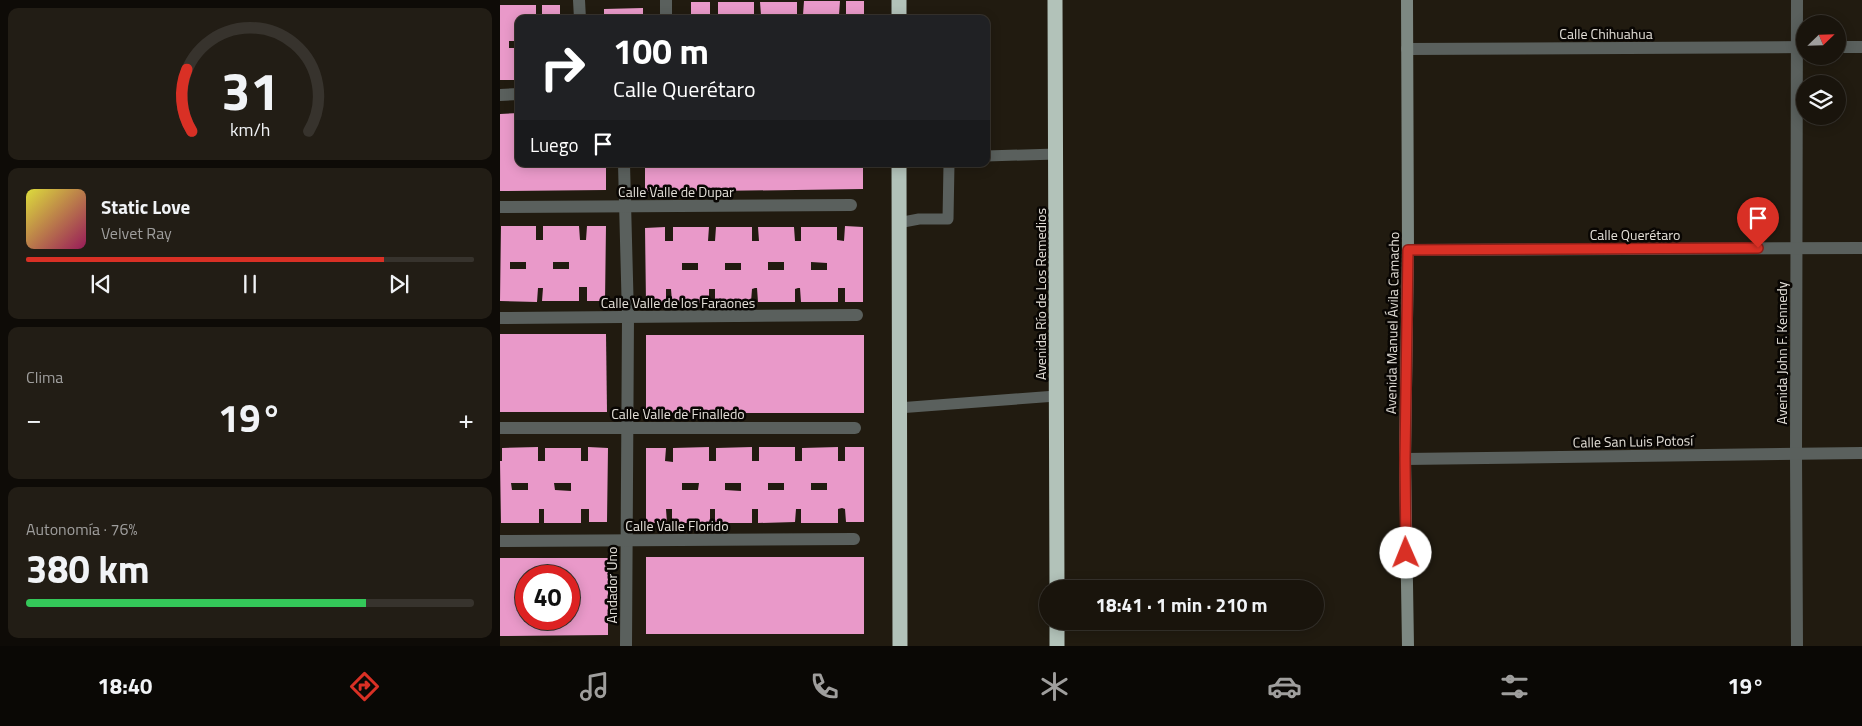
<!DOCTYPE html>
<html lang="es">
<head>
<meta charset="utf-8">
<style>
	body { margin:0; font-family:"Titillium Web",sans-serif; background:#221d15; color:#f1f3f6; height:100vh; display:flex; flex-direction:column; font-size:19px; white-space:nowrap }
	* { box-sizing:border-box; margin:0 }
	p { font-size:16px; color:#9f9e9d }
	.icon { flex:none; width:28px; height:28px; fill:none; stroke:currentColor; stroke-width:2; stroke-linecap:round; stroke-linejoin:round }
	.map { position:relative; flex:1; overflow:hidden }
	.sheet { display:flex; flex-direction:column; gap:8px; padding:8px; background:#0e0b07; width:500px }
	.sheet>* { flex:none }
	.banner { position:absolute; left:15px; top:15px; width:475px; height:152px; border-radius:10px; box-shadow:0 2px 12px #0003,0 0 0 1px #37332d; background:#202124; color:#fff; overflow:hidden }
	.needle { width:32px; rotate:67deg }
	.fabs { position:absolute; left:1296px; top:15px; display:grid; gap:10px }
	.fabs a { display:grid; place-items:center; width:50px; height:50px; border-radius:50%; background:#19140c; box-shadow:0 2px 12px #0003,0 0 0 1px #37332d; font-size:25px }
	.speed { position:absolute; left:15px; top:565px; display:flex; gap:10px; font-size:25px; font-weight:700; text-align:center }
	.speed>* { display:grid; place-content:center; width:65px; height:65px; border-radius:50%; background:#19140c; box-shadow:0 2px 12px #0003,0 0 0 1px #37332d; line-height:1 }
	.speed .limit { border:8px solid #d22; background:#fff; color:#111 }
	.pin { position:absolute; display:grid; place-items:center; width:42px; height:42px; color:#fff; margin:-51px -21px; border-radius:50% 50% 50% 0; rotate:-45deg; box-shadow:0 0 5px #0007 }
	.pin .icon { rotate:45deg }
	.me { position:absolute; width:55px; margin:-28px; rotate:359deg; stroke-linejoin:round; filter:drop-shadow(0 0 4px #0008) }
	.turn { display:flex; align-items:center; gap:18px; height:105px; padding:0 15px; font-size:22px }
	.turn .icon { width:65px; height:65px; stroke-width:2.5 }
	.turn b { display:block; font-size:35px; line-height:42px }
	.then { display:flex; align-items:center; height:48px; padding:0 15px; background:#0003; gap:10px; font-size:19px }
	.big { font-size:38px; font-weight:700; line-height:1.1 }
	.sheet .widget { flex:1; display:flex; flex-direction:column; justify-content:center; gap:8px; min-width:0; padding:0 18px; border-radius:10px; background:#221d15 }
	.sheet .dial { align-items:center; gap:0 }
	.dial svg { height:130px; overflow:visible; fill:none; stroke:#37332d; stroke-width:7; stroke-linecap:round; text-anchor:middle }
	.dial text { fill:#f1f3f6; stroke:none }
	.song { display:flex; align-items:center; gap:15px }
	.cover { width:60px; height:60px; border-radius:8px; background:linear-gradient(135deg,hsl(60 70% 55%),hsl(330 70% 35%)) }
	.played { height:5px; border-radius:2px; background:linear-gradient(90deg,#d93025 80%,#37332d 80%) }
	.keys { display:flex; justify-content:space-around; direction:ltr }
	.heat { display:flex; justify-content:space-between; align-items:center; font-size:28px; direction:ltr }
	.charge { height:8px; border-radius:4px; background:linear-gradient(90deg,#34c759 76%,#37332d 0) }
	.trip { position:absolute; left:539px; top:580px; width:285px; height:50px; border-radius:25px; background:#19140c; box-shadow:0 2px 12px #0003,0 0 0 1px #37332d; font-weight:700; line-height:50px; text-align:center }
	.menu { display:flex; height:80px; justify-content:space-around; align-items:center; background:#0a0805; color:#9f9e9d }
	.menu .icon { width:35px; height:35px }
	.menu .active { color:#d93025 }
	.menu b { font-size:22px; color:#f1f3f6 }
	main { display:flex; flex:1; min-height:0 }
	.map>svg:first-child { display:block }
</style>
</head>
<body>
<main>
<section class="sheet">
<div class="widget dial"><svg viewBox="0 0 100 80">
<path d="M14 69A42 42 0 1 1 86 69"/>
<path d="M14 69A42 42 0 0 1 11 31" stroke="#d93025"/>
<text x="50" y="56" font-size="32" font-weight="700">31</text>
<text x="50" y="72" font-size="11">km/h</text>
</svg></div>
<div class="widget">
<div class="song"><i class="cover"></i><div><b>Static Love</b><p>Velvet Ray</p></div></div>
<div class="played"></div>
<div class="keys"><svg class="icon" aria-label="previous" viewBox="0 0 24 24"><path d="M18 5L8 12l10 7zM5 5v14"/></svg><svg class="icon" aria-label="pause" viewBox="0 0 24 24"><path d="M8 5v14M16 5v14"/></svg><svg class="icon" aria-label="next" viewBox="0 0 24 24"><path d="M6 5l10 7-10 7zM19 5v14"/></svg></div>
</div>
<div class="widget"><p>Clima</p>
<div class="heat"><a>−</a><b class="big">19°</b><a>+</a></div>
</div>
<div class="widget"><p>Autonomía · 76%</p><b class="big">380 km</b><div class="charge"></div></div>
</section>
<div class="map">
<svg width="1362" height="646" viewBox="0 0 1362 646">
	<rect width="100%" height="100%" fill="#211b10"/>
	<g fill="#e999c9" fill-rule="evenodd">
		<polygon points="304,1 340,1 339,15 346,15 346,1 364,1 364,19 191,19 191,2 210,2 210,16 218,16 218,2 254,2 254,16 257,16 261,15 260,2 297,2 297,15 303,15"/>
		<polygon points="0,5 36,5 36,19 19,19 19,41 9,41 9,48 19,48 19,80 0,80"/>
		<rect x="42" y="5" width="18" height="14"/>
		<polygon points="143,8 143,19 104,19 104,9"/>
		<polygon points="19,113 19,164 106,164 106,190 0,191 0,114"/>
		<polygon points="145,164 363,164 363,189 145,192"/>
		<path d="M1,226H36V240H43V226H79L80,240H86L87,226H106L105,301H87V287H79V301H42L43,288H38L37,302L0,301ZM10,262H26V269H10ZM53,262H69V269H53Z"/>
		<path d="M345,226L363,227V302H345V288H338V302H301L300,288H298L295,289V302H258L257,288H255L252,289L251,302H215V289H209V303L172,302L171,289H166V303H146L145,228L165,227V241H173V227H209L208,241H215L216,227H252V241H259L258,227H294L295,241H301V227H337V240L344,241ZM268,262H284V270H268ZM311,262L327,263V270H311ZM182,263H198V270H182ZM225,263H241V270H225Z"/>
		<polygon points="0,334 106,334 107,412 0,412"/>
		<rect x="146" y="335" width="218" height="78"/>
		<path d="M38,447V461H45V448H81V461H88V447L108,448L107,522H89V509H81V523H44V509H39V523H1L0,461H2V448ZM11,483H28V490H12ZM54,483H71V491L55,490Z"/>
		<path d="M209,447V461H216V448L252,447V461H259V447H295V461H302V448L338,447V461H345V447H364V522H346L345,509L342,508L338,509V523H301V509H296L295,522L258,523V509H252V523H215V509H210V523H172V509H166L167,523H146V448H166L165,461L173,462V448ZM182,483H199L198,490H182ZM225,483H241V491L225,490ZM268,483H284V490H268ZM311,483H327V490H311Z"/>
		<rect x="146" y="557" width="218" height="77"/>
		<path d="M0,558H108V635L0,636ZM26,576H69V619H26Z"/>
	</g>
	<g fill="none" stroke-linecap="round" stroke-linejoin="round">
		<g stroke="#5a605d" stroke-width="11">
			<polyline points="486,156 556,154"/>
			<polyline points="398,223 419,219 448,219 449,164"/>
			<polyline points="398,408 556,396"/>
		</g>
		<g stroke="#5a605d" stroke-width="12">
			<polyline points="79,0 80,19"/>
			<polyline points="166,0 166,19"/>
			<polyline points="1297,0 1296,454 1297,646"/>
			<polyline points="1338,47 1362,47"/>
			<polyline points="907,49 1305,47"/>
			<polyline points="0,95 19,94"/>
			<polyline points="124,164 128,317 126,646"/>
			<polyline points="0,207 351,205"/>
			<polyline points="908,250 1362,248"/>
			<polyline points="0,318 357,315"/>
			<polyline points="0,428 355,428"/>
			<polyline points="905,459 1362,453"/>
			<polyline points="0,541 354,539"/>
		</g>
		<polyline stroke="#7d8882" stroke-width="12" points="907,0 908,250 905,459 908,646"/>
		<g stroke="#b2c2b9" stroke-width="15">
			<polyline points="555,0 557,589"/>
			<polyline points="399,19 399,0"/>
			<polyline points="399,164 400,646"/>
			<polyline points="557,621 557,646"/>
		</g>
	</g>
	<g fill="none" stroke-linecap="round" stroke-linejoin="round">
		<defs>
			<polyline id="route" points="906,553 905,459 908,250 1258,248"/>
		</defs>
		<use href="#route" stroke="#8d1f18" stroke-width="12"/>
		<use href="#route" stroke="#d93025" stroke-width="9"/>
	</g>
	<g text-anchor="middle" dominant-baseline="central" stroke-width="5" stroke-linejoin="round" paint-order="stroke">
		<g font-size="14" fill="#e2ded7" stroke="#090603">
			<text x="1106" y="33">Calle Chihuahua</text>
			<text x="176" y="191">Calle Valle de Dupar</text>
			<text x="1135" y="234">Calle Querétaro</text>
			<text transform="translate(540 294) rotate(-90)">Avenida Río de Los Remedios</text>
			<text x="178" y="302">Calle Valle de los Faraones</text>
			<text transform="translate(892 323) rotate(-89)">Avenida Manuel Ávila Camacho</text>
			<text transform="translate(1281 353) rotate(-90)">Avenida John F. Kennedy</text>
			<text x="178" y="413">Calle Valle de Finalledo</text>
			<text transform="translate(1133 441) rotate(-1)">Calle San Luis Potosí</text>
			<text x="177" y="525">Calle Valle Florido</text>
			<text transform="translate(111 585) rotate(-90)">Andador Uno</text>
		</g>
	</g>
</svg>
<div class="fabs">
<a><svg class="needle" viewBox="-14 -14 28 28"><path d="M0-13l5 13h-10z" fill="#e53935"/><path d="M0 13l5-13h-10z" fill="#9f9e9d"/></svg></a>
<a><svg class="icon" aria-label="layers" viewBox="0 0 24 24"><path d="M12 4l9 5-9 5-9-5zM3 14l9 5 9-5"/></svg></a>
</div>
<div class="speed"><div class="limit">40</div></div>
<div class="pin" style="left:1258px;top:248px;background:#d93025"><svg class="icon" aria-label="arrive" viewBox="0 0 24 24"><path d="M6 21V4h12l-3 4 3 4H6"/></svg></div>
<svg class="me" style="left:906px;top:553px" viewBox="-20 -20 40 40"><circle r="19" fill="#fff"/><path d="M0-13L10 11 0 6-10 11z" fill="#d93025"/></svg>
<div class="trip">18:41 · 1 min · 210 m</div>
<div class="banner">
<div class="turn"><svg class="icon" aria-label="right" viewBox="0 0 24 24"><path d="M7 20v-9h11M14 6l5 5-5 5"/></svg><div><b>100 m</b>Calle Querétaro</div></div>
<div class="then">Luego<svg class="icon" aria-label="arrive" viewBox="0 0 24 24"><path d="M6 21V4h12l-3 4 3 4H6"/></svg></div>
</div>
</div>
</main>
<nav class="menu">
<b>18:40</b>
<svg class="icon active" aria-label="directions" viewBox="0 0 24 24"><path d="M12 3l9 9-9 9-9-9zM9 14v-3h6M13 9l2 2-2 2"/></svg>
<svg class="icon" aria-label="music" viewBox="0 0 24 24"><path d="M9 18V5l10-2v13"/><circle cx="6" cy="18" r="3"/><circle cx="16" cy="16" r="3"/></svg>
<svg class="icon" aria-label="phone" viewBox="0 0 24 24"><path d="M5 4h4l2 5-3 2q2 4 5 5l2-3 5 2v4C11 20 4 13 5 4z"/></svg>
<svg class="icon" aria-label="climate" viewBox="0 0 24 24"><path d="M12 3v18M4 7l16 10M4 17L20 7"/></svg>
<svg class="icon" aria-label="car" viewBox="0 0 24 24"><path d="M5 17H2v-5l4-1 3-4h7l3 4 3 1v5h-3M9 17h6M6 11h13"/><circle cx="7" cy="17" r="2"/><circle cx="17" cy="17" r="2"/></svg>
<svg class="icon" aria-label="filters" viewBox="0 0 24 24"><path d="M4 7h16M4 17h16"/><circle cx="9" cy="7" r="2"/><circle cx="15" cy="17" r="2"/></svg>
<b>19°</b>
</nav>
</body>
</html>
